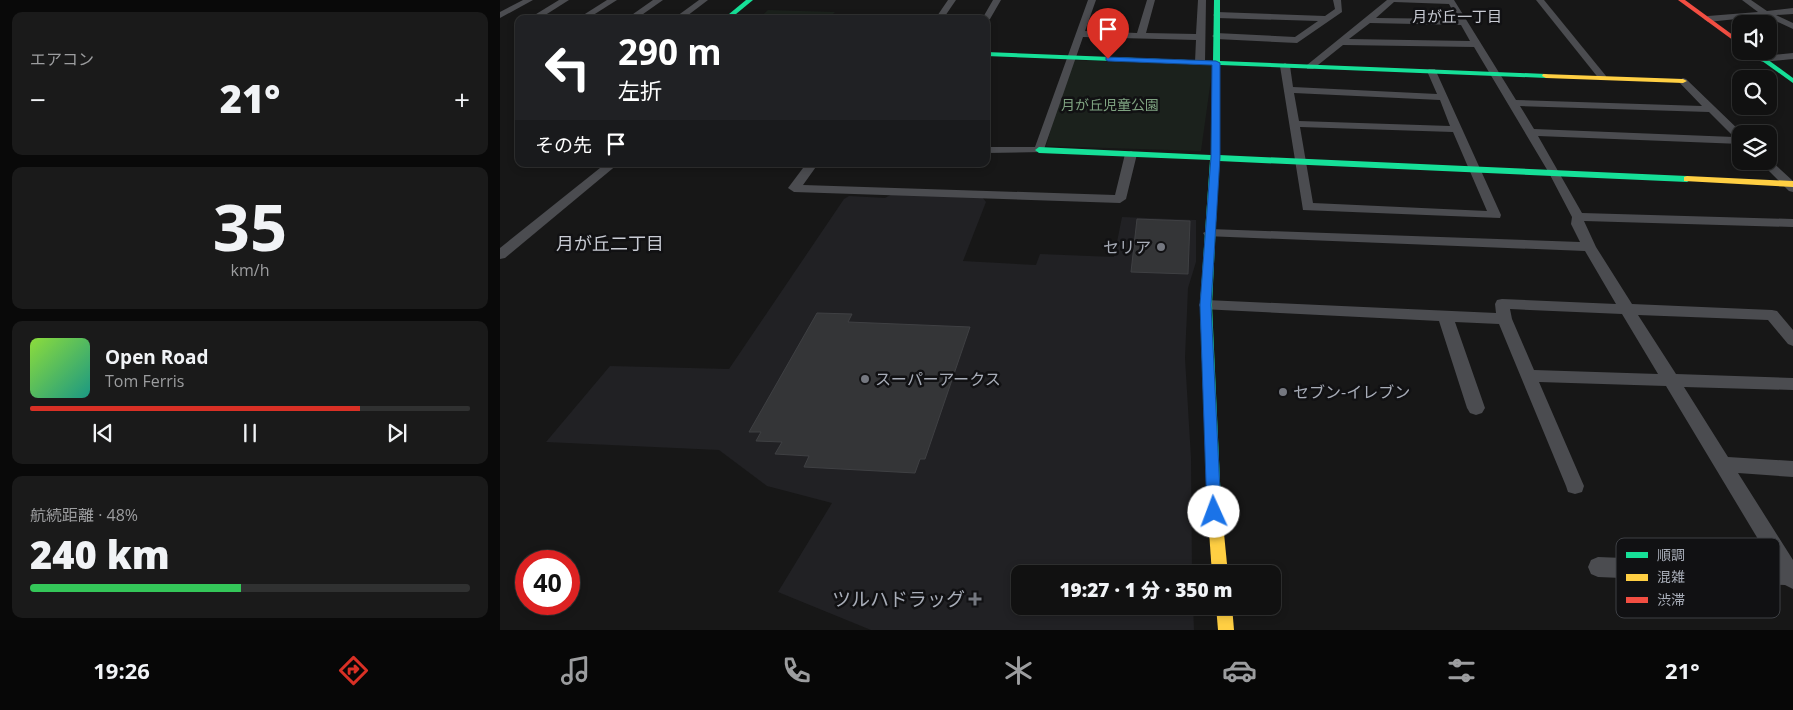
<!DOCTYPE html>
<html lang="ja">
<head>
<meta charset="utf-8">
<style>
	body { margin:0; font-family:"Open Sans","Noto Sans JP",sans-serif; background:#1a1a1a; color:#f1f3f6; height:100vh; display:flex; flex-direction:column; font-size:19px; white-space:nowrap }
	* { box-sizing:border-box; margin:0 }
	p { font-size:16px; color:#9c9d9f }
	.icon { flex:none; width:28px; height:28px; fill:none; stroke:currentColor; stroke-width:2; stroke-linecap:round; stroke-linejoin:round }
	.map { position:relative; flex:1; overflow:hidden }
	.drawer { display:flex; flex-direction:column; gap:12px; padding:12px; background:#090909; width:500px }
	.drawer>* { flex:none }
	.banner { position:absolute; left:15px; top:15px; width:475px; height:152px; border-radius:10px; box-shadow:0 2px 8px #0003,0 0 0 1px #303131; background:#202124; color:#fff; overflow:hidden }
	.controls { position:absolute; left:1232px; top:15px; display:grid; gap:10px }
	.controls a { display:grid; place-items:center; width:45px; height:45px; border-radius:10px; background:#111; box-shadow:0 2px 8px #0003,0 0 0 1px #303131; font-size:25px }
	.speed { position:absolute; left:15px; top:550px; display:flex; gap:10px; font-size:25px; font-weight:700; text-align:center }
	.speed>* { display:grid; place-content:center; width:65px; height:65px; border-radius:50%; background:#111; box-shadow:0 2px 8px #0003,0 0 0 1px #303131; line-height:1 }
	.speed .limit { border:8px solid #d22; background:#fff; color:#111 }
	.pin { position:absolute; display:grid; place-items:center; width:42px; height:42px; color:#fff; margin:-51px -21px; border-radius:50% 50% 50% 0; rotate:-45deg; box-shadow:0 0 5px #0007 }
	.pin .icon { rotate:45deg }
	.me { position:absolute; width:55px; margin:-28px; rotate:358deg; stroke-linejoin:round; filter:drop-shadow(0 0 4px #0008) }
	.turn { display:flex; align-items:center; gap:18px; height:105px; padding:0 20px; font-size:22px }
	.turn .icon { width:65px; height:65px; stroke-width:2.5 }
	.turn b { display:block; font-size:35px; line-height:42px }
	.then { display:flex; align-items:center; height:48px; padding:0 20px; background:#0003; gap:10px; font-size:19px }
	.big { font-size:38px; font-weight:800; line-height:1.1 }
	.drawer .tile { flex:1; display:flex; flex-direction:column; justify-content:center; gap:8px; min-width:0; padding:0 18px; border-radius:10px; background:#1a1a1a }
	.drawer .dial { align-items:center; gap:0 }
	.dial b { font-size:65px; line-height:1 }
	.song { display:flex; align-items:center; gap:15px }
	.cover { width:60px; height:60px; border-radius:8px; background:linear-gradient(135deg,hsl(90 70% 55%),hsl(170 70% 35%)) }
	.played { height:5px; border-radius:2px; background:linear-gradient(90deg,#d93025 75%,#303131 75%) }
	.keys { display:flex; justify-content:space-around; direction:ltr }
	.heat { display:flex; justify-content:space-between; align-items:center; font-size:28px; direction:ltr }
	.charge { height:8px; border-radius:4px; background:linear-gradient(90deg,#34c759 48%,#303131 0) }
	.trip { position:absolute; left:511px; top:565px; width:270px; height:50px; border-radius:10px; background:#111; box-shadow:0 2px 8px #0003,0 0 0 1px #303131; font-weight:800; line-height:50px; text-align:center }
	.tabs { display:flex; height:80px; justify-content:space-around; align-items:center; background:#070707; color:#9c9d9f }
	.tabs .icon { width:35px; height:35px }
	.tabs .active { color:#d93025 }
	.tabs b { font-size:22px; color:#f1f3f6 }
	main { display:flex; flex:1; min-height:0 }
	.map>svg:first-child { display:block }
</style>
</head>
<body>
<main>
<section class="drawer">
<div class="tile"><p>エアコン</p>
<div class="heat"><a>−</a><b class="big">21°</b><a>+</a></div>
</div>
<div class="tile dial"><b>35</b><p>km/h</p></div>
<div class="tile">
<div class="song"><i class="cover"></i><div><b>Open Road</b><p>Tom Ferris</p></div></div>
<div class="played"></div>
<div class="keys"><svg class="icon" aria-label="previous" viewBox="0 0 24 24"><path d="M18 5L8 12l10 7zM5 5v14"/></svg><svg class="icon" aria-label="pause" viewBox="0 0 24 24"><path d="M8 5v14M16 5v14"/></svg><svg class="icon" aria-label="next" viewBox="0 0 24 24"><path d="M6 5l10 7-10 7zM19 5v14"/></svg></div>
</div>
<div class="tile"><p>航続距離 · 48%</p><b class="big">240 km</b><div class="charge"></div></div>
</section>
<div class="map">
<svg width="1293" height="630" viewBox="0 0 1293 630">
	<rect width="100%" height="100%" fill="#171717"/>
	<polygon fill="#212124" points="394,193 482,197 486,202 463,261 536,265 540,254 614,257 622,217 696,220 696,262 688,288 685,358 691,458 692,574 520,574 520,606 693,606 694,630 371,630 278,592 332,503 267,486 219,450 46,442 110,366 229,369 344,199 349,196 385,198"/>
	<g fill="#1b211c">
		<polygon points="268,10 335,12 328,19 258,19"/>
		<polygon points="571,60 713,65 701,151 546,146"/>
	</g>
	<g fill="#343537" stroke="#3f4043">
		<polygon points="637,219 690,221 688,274 631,272"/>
		<polygon points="317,313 352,314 348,322 470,327 425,459 420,459 415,473 304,467 309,456 275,454 282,442 256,441 261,432 249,432"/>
	</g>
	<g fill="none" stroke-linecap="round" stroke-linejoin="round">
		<g fill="#4b4c50" fill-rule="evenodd">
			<polygon points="23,0 33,0 0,18 0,12"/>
			<polygon points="59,0 69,0 39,19 28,19"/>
			<polygon points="107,0 117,0 87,19 77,19"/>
			<polygon points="153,0 163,0 136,19 126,19"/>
			<polygon points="199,0 208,0 183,19 173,19"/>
			<polygon points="448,0 456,0 443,19 435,19"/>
			<polygon points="493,0 501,0 490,19 486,21 486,19 482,19"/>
			<polygon points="588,0 596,0 585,31 637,33 647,0 655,0 646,33 696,34 698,0 706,0 705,62 700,65 695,62 696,40 583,37 543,152 486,153 486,147 535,147"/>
			<polygon points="833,0 841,0 842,12 797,43 716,39 712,36 716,33 795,37 818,21 717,18 713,15 717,12 825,16 835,9"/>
			<path d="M887,0H954L1016,100L1202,106L1178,81L1183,78L1186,79L1243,134H1241V144L1038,136L1082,213L1293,219V227L1084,221L1096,247L1132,304L1272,310L1277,311L1293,330V346L1288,344L1268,320L1138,315L1176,374L1293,378V390L1184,387L1228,457L1293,461V477L1238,473L1293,560V589L1285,585L1098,577L1091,574L1088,567L1091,560L1098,557L1273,564L1166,386L1039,382L1084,486L1082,492L1075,494L1068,492L1066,486L999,324L955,322L985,408L982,413L976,415L970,413L967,408L939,321L701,309L699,305L701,301L706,300L996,313L995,304L997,300L1002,299L1116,304L1085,251L705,236L703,233L710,229L1080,242L1071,224L1072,217L1049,173L974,47L843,45L813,69H807V65ZM894,2L949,4L957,19L876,18ZM870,23L961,25L970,41L849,39ZM1020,106L1209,112L1234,137L1034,129ZM1010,309L1122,314L1158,374L1034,370L1012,319Z"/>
			<polygon points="1036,0 1044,0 1106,76 1106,80 1100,80"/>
			<polygon points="1242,0 1251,0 1267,11 1293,8 1293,14 1276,15 1293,23 1293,29 1265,16 1208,22 1204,19 1208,16 1258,12"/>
			<polygon points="1293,53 1293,59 1262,62 1257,59 1262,56"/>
			<path d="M785,63L790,66L793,87L937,94L927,71L929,69H935L1001,215L1000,218L803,210L780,66ZM794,93L940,100L950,126L799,121ZM800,127L953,132L987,211L813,203Z"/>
			<polygon points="631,151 637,154 626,199 620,203 294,192 288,188 306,164 318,164 303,185 615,195 625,154"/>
			<polygon points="1269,159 1293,181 1293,192 1289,191 1259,161 1269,161"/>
			<polygon points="105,164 118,164 5,258 0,259 0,248"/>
		</g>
		<g fill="#16e098" fill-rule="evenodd">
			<polygon points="246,0 253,0 230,19 223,19"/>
			<polygon points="714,0 720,0 720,61 1046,74 1050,76 1046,78 720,65 719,155 1187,176 1192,179 1187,182 719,161 712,305 721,503 719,507 714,509 709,507 707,503 700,305 710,160 539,153 535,150 539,147 711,155 713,65 486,56 486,52 713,61"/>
			<polygon points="1248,51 1256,51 1293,78 1293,83"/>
		</g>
		<g fill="#ffcf43" fill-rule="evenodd">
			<polygon points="1043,74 1183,79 1187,81 1183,83 1046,78 1042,76"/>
			<polygon points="1187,176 1293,181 1293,187 1184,181 1184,177"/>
			<polygon points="714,497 719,499 721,503 728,574 712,574 707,503 709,499"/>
			<polygon points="716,606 732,606 734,630 718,630"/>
		</g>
		<polygon fill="#f24e42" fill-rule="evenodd" points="1178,0 1185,0 1241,41 1241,46"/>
	</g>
	<polygon fill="#1a73e8" stroke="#114b97" points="606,57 716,61 720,63 720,157 711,305 721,512 719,517 714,518 709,517 707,512 700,305 711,157 712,65 608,61 606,60"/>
	<g fill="#757880" stroke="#111113" stroke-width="2">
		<circle cx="661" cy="247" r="5"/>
		<circle cx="365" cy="379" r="5"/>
		<circle cx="783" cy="392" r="5"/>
		<path d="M472.5 591.5h5v5h5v5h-5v5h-5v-5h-5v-5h5z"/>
	</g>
	<g text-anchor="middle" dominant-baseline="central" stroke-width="5" stroke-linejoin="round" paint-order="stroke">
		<g font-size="14" fill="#7fa381" stroke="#111113">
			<text x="610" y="104">月が丘児童公園</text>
		</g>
		<g font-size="15" fill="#c9ccd4" stroke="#111113">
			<text x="957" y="16">月が丘一丁目</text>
		</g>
		<g font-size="16" fill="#a8adb8" stroke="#111113" text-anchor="start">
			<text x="651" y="247" text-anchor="end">セリア</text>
			<text x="375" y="379">スーパーアークス</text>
			<text x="793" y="392">セブン-イレブン</text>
		</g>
		<g font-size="18" fill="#c9ccd4" stroke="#111113">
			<text x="110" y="243">月が丘二丁目</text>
		</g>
		<g font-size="19" fill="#a8adb8" stroke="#111113" text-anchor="end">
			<text x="465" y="599">ツルハドラッグ</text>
		</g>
	</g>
	<rect x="1116" y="538" width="164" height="80" rx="8" fill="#111113" stroke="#3e4045" stroke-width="1"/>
	<rect x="1126" y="552" width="22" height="6" fill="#16e098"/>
	<rect x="1126" y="574" width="22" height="7" fill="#ffcf43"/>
	<rect x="1126" y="597" width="22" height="6" fill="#f24e42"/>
	<g font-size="14" fill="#a8adb8">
		<text x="1157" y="560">順調</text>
		<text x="1157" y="582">混雑</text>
		<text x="1157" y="605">渋滞</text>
	</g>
</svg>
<div class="controls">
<a><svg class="icon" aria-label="sound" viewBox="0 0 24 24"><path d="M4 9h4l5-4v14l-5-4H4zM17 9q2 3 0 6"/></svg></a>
<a><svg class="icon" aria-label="search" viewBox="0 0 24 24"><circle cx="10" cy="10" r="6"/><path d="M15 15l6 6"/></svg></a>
<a><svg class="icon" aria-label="layers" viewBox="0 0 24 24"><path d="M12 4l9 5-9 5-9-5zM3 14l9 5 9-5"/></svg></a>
</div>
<div class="speed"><div class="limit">40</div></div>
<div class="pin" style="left:608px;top:59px;background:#d93025"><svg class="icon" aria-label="arrive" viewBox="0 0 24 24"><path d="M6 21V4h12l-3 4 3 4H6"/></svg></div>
<svg class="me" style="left:714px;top:512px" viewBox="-20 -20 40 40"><circle r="19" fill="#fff"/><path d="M0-13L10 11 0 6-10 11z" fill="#1a73e8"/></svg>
<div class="trip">19:27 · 1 分 · 350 m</div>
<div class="banner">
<div class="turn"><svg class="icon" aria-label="left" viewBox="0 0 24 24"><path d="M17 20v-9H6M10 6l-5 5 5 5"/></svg><div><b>290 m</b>左折</div></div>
<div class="then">その先<svg class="icon" aria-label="arrive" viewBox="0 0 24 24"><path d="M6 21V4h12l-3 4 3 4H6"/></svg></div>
</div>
</div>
</main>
<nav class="tabs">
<b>19:26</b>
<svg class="icon active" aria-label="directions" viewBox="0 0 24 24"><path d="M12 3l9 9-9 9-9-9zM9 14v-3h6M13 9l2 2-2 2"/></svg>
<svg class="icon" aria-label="music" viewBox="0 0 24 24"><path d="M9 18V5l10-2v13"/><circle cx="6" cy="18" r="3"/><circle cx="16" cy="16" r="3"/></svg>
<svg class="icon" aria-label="phone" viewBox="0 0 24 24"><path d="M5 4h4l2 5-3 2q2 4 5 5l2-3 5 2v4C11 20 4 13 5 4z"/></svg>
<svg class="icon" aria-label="climate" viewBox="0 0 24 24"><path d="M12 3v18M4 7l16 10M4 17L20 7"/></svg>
<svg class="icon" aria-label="car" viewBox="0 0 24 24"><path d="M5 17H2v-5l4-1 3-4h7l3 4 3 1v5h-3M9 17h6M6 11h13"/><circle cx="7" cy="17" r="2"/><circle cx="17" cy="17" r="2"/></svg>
<svg class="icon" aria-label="filters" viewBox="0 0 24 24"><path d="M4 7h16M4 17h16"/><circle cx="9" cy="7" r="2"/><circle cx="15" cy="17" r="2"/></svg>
<b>21°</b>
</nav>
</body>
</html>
